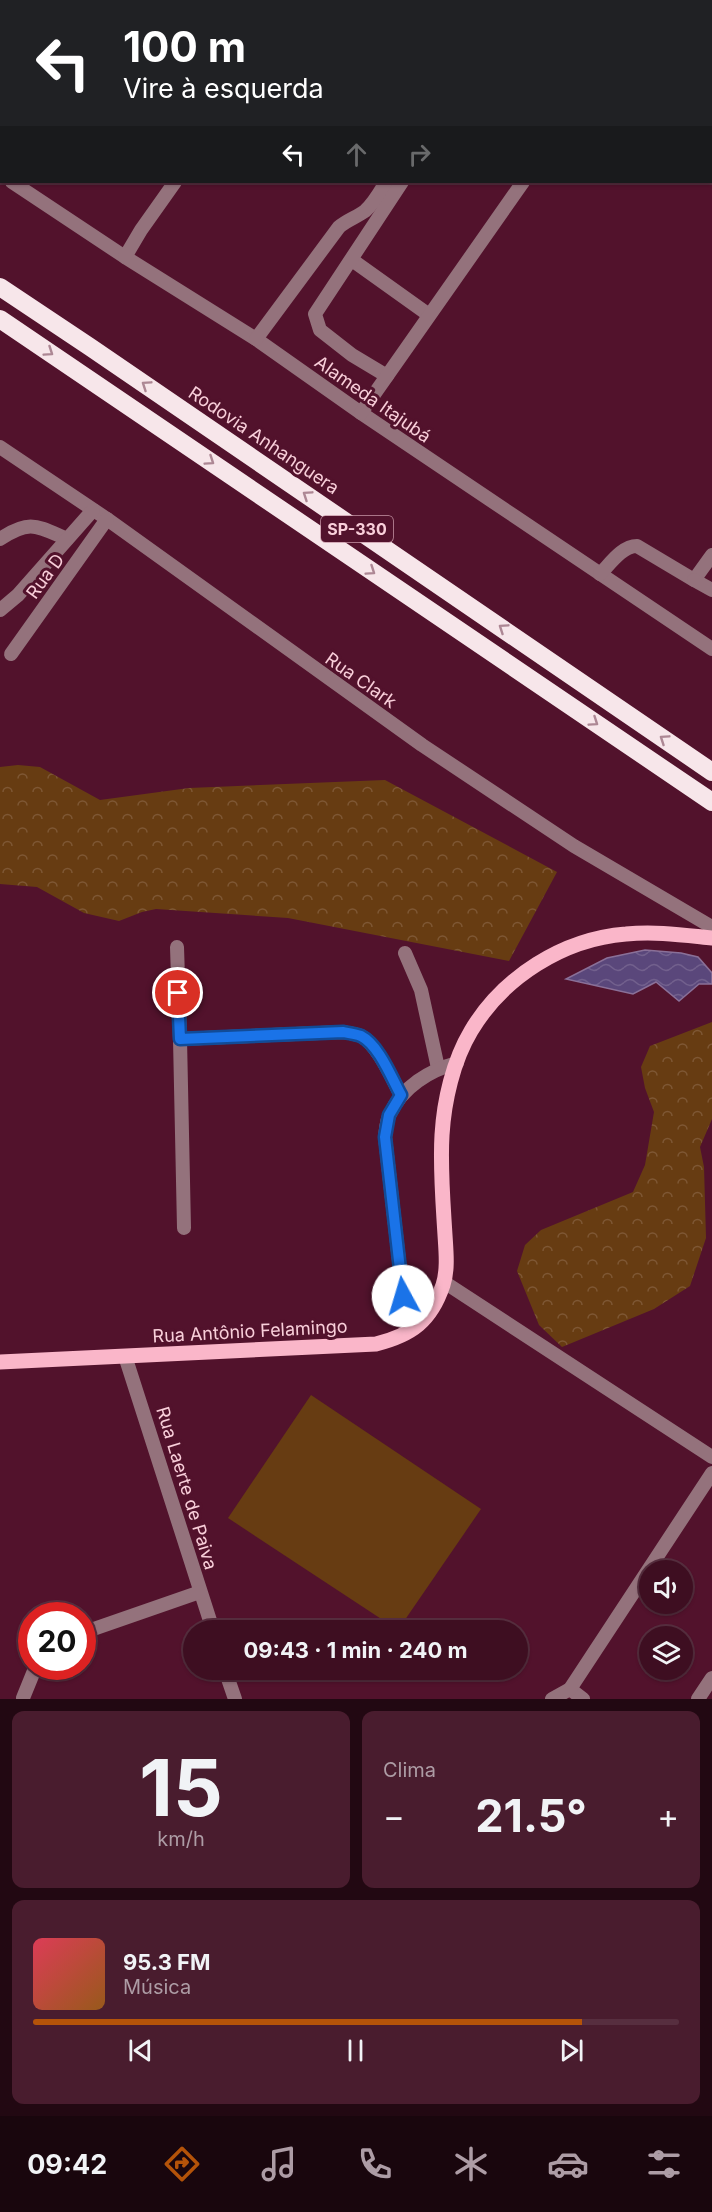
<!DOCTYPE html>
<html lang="pt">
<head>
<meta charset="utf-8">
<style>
	body { margin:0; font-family:Inter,sans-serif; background:#491c2e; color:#f1f3f6; height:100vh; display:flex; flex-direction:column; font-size:22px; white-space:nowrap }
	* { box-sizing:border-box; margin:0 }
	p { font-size:20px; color:#ad9ca5 }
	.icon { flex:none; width:33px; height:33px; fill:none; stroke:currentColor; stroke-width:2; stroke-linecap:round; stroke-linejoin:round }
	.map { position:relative; height:1699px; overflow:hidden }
	.sheet { display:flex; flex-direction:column; gap:12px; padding:12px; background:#220812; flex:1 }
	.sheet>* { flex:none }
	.banner { position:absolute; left:0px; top:0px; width:712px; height:183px; box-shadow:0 2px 4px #0004,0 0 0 2px #572e3f; background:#202124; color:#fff; overflow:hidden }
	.controls { position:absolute; left:639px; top:1560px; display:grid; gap:12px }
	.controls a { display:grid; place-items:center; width:54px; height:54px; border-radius:50%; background:#3e0e21; box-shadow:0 2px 4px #0004,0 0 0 2px #572e3f; font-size:30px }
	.speed { position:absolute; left:18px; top:1602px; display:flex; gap:12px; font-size:30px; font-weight:700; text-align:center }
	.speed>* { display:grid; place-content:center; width:78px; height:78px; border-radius:50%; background:#3e0e21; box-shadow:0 2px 4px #0004,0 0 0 2px #572e3f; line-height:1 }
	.speed .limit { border:9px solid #d22; background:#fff; color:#111 }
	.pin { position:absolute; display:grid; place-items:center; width:51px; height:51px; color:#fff; margin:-26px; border:3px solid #fff; border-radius:50%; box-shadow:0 2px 6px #0007 }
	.me { position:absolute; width:66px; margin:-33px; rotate:354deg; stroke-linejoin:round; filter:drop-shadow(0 0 4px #0008) }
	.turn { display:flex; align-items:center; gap:21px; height:126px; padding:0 24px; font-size:27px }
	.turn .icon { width:78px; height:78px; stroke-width:2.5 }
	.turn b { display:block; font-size:42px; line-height:51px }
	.lanes { display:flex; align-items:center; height:57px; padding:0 24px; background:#0003; justify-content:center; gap:30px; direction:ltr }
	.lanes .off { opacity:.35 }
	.big { font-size:45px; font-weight:700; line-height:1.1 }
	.sheet .widget { flex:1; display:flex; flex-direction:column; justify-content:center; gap:9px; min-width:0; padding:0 21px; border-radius:12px; background:#491c2e }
	.sheet .dial { align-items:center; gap:0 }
	.dial b { font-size:78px; line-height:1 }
	.song { display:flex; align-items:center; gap:18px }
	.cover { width:72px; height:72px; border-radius:9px; background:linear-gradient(135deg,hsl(350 70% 55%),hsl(30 70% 35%)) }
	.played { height:6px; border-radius:3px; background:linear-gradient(90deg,#b45309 85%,#572e3f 85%) }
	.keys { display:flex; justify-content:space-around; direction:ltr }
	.heat { display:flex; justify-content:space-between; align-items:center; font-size:33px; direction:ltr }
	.sheet .tiles { flex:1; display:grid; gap:12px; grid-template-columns:1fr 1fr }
	.widget:last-child { grid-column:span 2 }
	.trip { position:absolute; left:183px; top:1620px; width:345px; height:60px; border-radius:30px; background:#3e0e21; box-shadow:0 2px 4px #0004,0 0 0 2px #572e3f; font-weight:700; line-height:60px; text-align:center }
	.tabs { display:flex; height:96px; justify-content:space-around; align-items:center; background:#19060d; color:#ad9ca5 }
	.tabs .icon { width:42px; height:42px }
	.tabs .active { color:#b45309 }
	.tabs b { font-size:27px; color:#f1f3f6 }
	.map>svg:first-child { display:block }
</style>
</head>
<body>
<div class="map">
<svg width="712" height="1699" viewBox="0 0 712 1699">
	<defs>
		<pattern id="forest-crowns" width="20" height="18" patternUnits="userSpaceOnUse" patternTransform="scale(1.5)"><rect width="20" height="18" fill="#673c12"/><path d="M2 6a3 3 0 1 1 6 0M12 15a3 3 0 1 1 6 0" fill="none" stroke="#7e5734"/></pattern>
		<pattern id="water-waves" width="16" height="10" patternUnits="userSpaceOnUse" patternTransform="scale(1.5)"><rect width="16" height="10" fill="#5a477b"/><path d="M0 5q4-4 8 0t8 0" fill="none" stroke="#72608d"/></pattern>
	</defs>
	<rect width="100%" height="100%" fill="#52122c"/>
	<g fill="url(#forest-crowns)">
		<polygon points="18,765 40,767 100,800 189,788 385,780 557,872 509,961 288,918 156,909 142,912 119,921 84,913 37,887 0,884 0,767"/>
		<polygon points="712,1022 712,1119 700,1147 704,1167 706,1238 690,1286 654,1309 562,1347 539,1325 517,1271 525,1245 541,1230 633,1192 645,1165 654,1112 645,1088 641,1067 650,1046"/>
	</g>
	<polygon fill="#673c12" points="311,1395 481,1509 398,1630 228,1518"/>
	<polygon fill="url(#water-waves)" stroke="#8a7098" stroke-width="1.5" points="645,950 681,953 698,957 712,973 712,984 699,984 679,1001 656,982 633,994 566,979 607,958"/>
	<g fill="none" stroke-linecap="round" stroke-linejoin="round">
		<g stroke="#94727c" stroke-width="14">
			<polyline points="529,1 529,2"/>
			<polyline points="127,2 127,0"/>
			<polyline points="303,2 304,0"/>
			<polyline points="575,2 576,0"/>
			<polyline points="0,114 2,115"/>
			<polyline points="0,174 2,175"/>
			<polyline points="12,182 125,257 256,339 361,413 712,649"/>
			<polyline points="125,257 141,230 175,182"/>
			<polyline points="352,260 429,315"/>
			<path d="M256,339L339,227C347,220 357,217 365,211C374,203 380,192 386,182"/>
			<polyline points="387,376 352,355 320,330 315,314 402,182"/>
			<polyline points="361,413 523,182"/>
			<polyline points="0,447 107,519 422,745 574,846 712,927"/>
			<path d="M0,539C30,519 37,526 67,539"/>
			<path d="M600,574C610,564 622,546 637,546L694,580L712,555"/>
			<polyline points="694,580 712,590"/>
			<polyline points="0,610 18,595 93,510"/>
			<polyline points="11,654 107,519"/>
			<polyline points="177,947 180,1039"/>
			<polyline points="405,953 421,990 438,1068"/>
			<path d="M184,1228L180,1039L343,1032C349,1033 356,1034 361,1036C378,1045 392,1079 401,1095"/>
			<polyline points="444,1282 712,1457"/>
			<path d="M403,1296L385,1137C386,1130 386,1121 390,1114C402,1087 430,1070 457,1063"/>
			<polyline points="125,1356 213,1630"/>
			<polyline points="82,1633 200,1592"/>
			<polyline points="225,1670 235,1699"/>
			<polyline points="570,1689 583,1699"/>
			<polyline points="23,1698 36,1666"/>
			<polyline points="552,1699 570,1689 712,1473"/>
			<polyline points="698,1699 712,1678"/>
		</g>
		<path stroke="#fab6c9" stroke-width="15" d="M0,1362L376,1344C412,1335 431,1321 443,1285C448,1270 446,1251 445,1235C443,1202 440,1168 442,1135C444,1101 453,1061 471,1031C503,977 563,939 626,934C655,931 683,935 712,938"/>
		<g stroke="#f7e6ea" stroke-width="18">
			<polyline points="0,287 90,347 712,772"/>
			<polyline points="0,319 712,802"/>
		</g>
	</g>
	<defs><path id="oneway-chevron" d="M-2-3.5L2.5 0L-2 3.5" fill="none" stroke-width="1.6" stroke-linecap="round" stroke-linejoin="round" transform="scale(1.5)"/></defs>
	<g stroke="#ad8794">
		<use href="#oneway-chevron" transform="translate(49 352) rotate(34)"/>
		<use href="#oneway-chevron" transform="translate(146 385) rotate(-146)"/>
		<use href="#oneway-chevron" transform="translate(210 461) rotate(34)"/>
		<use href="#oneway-chevron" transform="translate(307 495) rotate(-146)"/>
		<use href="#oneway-chevron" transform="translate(371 571) rotate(34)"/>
		<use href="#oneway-chevron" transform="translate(503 628) rotate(-146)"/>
		<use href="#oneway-chevron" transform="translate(594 722) rotate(34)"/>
		<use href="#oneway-chevron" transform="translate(664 739) rotate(-146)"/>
	</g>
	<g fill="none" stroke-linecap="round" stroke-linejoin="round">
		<defs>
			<path id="route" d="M178,993L180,1039L343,1032C349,1033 356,1034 361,1036C379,1045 392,1079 401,1095L389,1115L385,1137L403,1296"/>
		</defs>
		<use href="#route" stroke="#114b97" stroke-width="15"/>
		<use href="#route" stroke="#1a73e8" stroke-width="10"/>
	</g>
	<g text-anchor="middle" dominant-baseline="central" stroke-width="6" stroke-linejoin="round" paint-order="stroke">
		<rect fill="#52122c" stroke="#c796a6" stroke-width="1.5" x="321" y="516" width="72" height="26" rx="4.5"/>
		<g font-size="16" font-weight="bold" fill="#f9cfda">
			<text x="357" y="529">SP-330</text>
		</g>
		<g font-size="18" fill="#f9cfda" stroke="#52122c">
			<text transform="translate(373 399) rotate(35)">Alameda Itajubá</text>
			<text transform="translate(264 440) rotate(34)">Rodovia Anhanguera</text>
			<text transform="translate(45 576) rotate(-54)">Rua D</text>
			<text transform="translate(361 680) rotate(35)">Rua Clark</text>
			<text transform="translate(250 1331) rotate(-3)">Rua Antônio Felamingo</text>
			<text transform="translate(187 1488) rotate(73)">Rua Laerte de Paiva</text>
		</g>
	</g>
</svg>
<div class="controls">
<a><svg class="icon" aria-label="sound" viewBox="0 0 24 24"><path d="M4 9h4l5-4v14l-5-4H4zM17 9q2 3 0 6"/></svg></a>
<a><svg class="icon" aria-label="layers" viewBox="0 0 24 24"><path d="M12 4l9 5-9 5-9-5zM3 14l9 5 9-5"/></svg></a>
</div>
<div class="speed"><div class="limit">20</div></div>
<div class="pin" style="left:178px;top:993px;background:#d93025"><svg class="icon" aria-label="arrive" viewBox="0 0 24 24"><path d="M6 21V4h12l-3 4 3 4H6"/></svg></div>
<svg class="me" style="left:403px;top:1296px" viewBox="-20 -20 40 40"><circle r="19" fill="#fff"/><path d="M0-13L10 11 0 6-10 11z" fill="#1a73e8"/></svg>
<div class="trip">09:43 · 1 min · 240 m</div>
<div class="banner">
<div class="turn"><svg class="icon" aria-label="left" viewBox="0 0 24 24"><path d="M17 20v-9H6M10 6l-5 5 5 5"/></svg><div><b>100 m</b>Vire à esquerda</div></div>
<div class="lanes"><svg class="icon" aria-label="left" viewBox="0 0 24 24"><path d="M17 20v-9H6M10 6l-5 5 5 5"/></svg><svg class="icon off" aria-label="ahead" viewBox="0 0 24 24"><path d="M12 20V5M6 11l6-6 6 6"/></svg><svg class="icon off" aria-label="right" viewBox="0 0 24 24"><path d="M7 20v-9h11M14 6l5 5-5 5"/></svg></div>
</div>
</div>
<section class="sheet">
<div class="tiles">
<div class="widget dial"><b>15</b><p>km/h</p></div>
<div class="widget"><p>Clima</p>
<div class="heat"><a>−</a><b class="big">21.5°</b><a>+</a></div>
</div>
<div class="widget">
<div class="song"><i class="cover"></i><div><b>95.3 FM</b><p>Música</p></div></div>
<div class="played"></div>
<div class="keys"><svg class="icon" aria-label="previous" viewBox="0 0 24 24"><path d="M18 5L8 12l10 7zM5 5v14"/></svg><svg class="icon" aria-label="pause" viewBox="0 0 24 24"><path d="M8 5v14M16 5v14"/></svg><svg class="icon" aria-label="next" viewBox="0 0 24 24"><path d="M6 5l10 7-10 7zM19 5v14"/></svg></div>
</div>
</div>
</section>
<nav class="tabs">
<b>09:42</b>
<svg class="icon active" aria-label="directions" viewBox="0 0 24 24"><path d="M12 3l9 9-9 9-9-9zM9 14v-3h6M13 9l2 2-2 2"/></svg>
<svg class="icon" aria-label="music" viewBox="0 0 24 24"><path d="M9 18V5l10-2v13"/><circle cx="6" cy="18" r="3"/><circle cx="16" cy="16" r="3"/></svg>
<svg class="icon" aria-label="phone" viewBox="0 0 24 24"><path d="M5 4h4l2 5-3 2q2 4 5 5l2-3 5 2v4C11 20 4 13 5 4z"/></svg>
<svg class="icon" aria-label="climate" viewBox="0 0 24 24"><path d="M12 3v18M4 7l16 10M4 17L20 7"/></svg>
<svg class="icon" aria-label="car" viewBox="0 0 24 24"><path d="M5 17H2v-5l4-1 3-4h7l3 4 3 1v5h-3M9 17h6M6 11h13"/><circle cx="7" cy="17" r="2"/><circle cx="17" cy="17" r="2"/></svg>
<svg class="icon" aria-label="filters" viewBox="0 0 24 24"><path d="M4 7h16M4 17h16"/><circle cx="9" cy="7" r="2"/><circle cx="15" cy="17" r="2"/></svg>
</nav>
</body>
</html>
